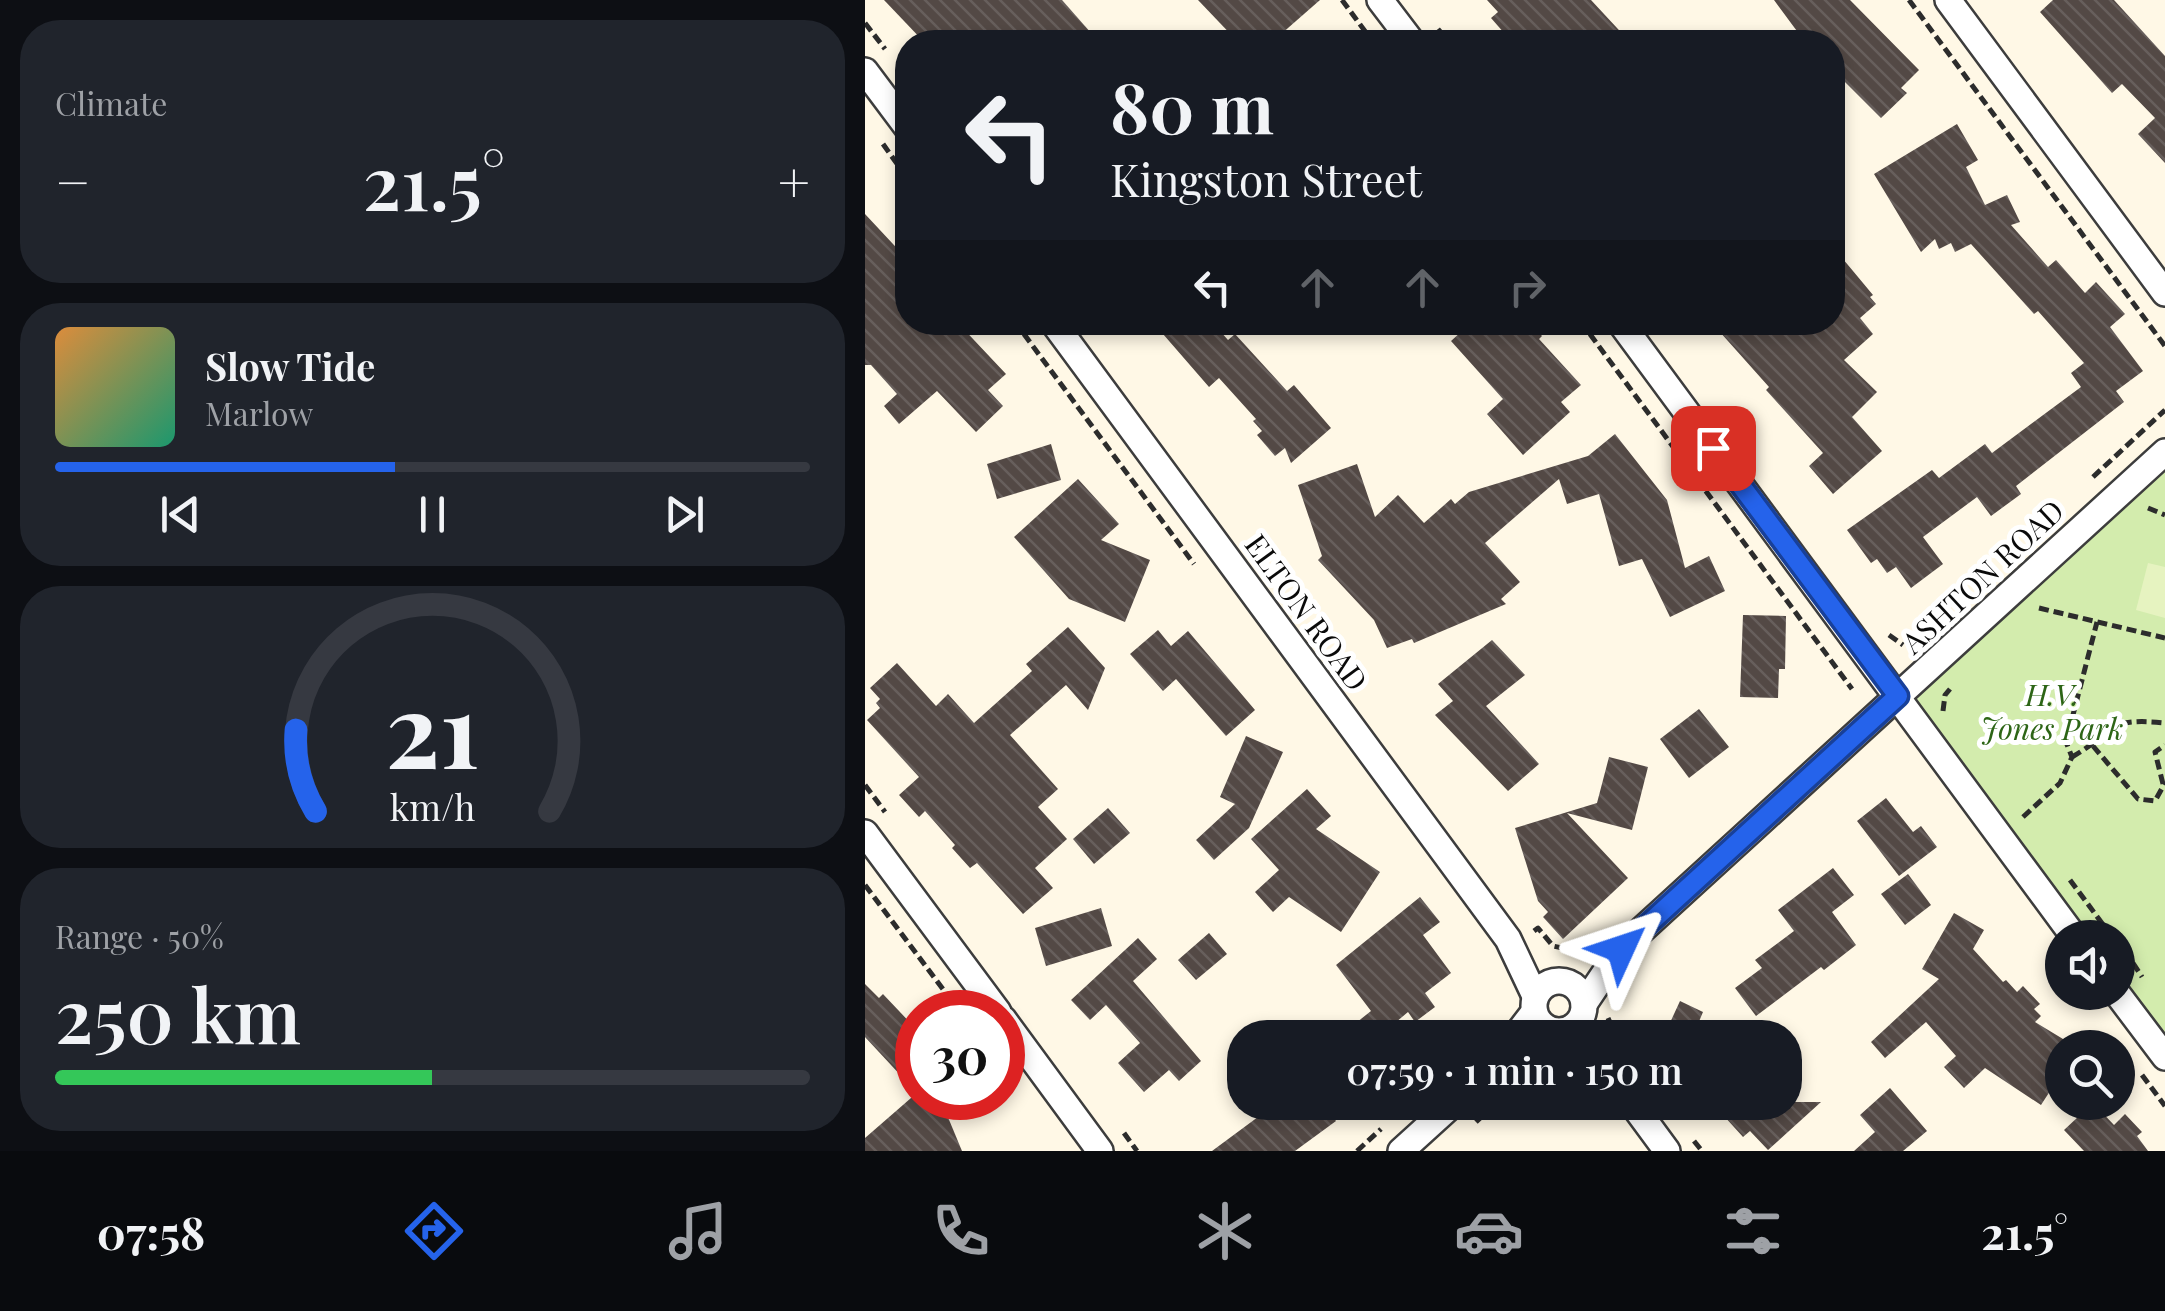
<!DOCTYPE html>
<html lang="en">
<head>
<meta charset="utf-8">
<style>
	body { margin:0; font-family:"Playfair Display",serif; background:#20242c; color:#f1f3f6; height:100vh; display:flex; flex-direction:column; font-size:38px; white-space:nowrap }
	* { box-sizing:border-box; margin:0 }
	p { font-size:32px; color:#9ea1a6 }
	.icon { flex:none; width:55px; height:55px; fill:none; stroke:currentColor; stroke-width:2; stroke-linecap:round; stroke-linejoin:round }
	.map { position:relative; flex:1; overflow:hidden }
	.sheet { display:flex; flex-direction:column; gap:20px; padding:20px; background:#0d0f14; width:865px }
	.sheet>* { flex:none }
	.guide { position:absolute; left:30px; top:30px; width:950px; height:305px; border-radius:40px; box-shadow:0 5px 15px #0003; background:#171b24; color:#f1f3f6; overflow:hidden }
	.buttons { position:absolute; left:1180px; top:920px; display:grid; gap:20px }
	.buttons a { display:grid; place-items:center; width:90px; height:90px; border-radius:50%; background:#171b24; box-shadow:0 5px 15px #0003; font-size:50px }
	.speed { position:absolute; left:30px; top:990px; display:flex; gap:20px; font-size:50px; font-weight:700; text-align:center }
	.speed>* { display:grid; place-content:center; width:130px; height:130px; border-radius:50%; background:#171b24; box-shadow:0 5px 15px #0003; line-height:1 }
	.speed .limit { border:15px solid #d22; background:#fff; color:#111 }
	.pin { position:absolute; display:grid; place-items:center; width:85px; height:85px; color:#fff; margin:-42px; border-radius:20px; box-shadow:0 5px 15px #0006 }
	.me { position:absolute; width:110px; margin:-55px; rotate:48deg; stroke-linejoin:round; filter:drop-shadow(0 0 8px #0008) }
	.turn { display:flex; align-items:center; gap:35px; height:210px; padding:0 50px; font-size:45px }
	.turn .icon { width:130px; height:130px; stroke-width:2.5 }
	.turn b { display:block; font-size:70px; line-height:85px }
	.lanes { display:flex; align-items:center; height:95px; padding:0 50px; background:#0003; justify-content:center; gap:50px; direction:ltr }
	.lanes .off { opacity:.35 }
	.big { font-size:75px; font-weight:600; line-height:1.1 }
	.sheet .widget { flex:1; display:flex; flex-direction:column; justify-content:center; gap:15px; min-width:0; padding:0 35px; border-radius:40px; background:#20242c }
	.sheet .dial { align-items:center; gap:0 }
	.dial svg { height:260px; overflow:visible; fill:none; stroke:#363941; stroke-width:7; stroke-linecap:round; text-anchor:middle }
	.dial text { fill:#f1f3f6; stroke:none }
	.song { display:flex; align-items:center; gap:30px }
	.cover { width:120px; height:120px; border-radius:15px; background:linear-gradient(135deg,hsl(30 70% 55%),hsl(160 70% 35%)) }
	.played { height:10px; border-radius:5px; background:linear-gradient(90deg,#2563eb 45%,#363941 45%) }
	.keys { display:flex; justify-content:space-around; direction:ltr }
	.heat { display:flex; justify-content:space-between; align-items:center; font-size:55px; direction:ltr }
	.charge { height:15px; border-radius:8px; background:linear-gradient(90deg,#34c759 50%,#363941 0) }
	.trip { position:absolute; left:362px; top:1020px; width:575px; height:100px; border-radius:40px; background:#171b24; box-shadow:0 5px 15px #0003; font-weight:600; line-height:100px; text-align:center }
	.dock { display:flex; height:160px; justify-content:space-around; align-items:center; background:#090b0e; color:#9ea1a6 }
	.dock .icon { width:70px; height:70px }
	.dock .active { color:#2563eb }
	.dock b { font-size:45px; color:#f1f3f6 }
	main { display:flex; flex:1; min-height:0 }
	.map>svg:first-child { display:block }
</style>
</head>
<body>
<main>
<section class="sheet">
<div class="widget"><p>Climate</p>
<div class="heat"><a>−</a><b class="big">21.5°</b><a>+</a></div>
</div>
<div class="widget">
<div class="song"><i class="cover"></i><div><b>Slow Tide</b><p>Marlow</p></div></div>
<div class="played"></div>
<div class="keys"><svg class="icon" aria-label="previous" viewBox="0 0 24 24"><path d="M18 5L8 12l10 7zM5 5v14"/></svg><svg class="icon" aria-label="pause" viewBox="0 0 24 24"><path d="M8 5v14M16 5v14"/></svg><svg class="icon" aria-label="next" viewBox="0 0 24 24"><path d="M6 5l10 7-10 7zM19 5v14"/></svg></div>
</div>
<div class="widget dial"><svg viewBox="0 0 100 80">
<path d="M14 69A42 42 0 1 1 86 69"/>
<path d="M14 69A42 42 0 0 1 8 44" stroke="#2563eb"/>
<text x="50" y="56" font-size="32" font-weight="700">21</text>
<text x="50" y="72" font-size="11">km/h</text>
</svg></div>
<div class="widget"><p>Range · 50%</p><b class="big">250 km</b><div class="charge"></div></div>
</section>
<div class="map">
<svg width="1300" height="1151" viewBox="0 0 1300 1151">
	<defs>
		<pattern id="building-back-hatch" width="6" height="6" patternUnits="userSpaceOnUse" patternTransform="scale(2.5)"><rect width="6" height="6" fill="#534945"/><path d="M-1 5l2 2M0 0l6 6M5-1l2 2" fill="none" stroke="#675f5c"/></pattern>
	</defs>
	<rect width="100%" height="100%" fill="#fff8e6"/>
	<polygon fill="#d3ecad" points="1300,452 1300,1057 1252,992 1252,938 1210,937 1033,697"/>
	<polygon fill="#e6f3c0" points="1283,563 1300,567 1300,618 1271,610"/>
	<g fill="url(#building-back-hatch)">
		<polygon points="19,0 197,0 234,42 59,42"/>
		<polygon points="333,0 455,0 407,42 373,42"/>
		<polygon points="622,0 726,0 765,42 647,42 626,18 633,12"/>
		<polygon points="909,0 985,0 1054,70 1036,88 1042,93 1016,118 968,70 968,42 940,42"/>
		<polygon points="1188,0 1249,0 1300,56 1300,163 1273,134 1290,118 1257,84 1247,93 1175,12"/>
		<polygon points="1092,124 1113,160 1101,167 1120,205 1142,195 1155,222 1146,225 1183,267 1191,260 1220,293 1231,282 1260,314 1245,327 1278,371 1251,391 1259,402 1151,486 1156,494 1126,516 1112,497 1058,537 1078,564 1046,588 1031,567 1022,573 1012,559 1006,563 982,530 1067,470 1074,478 1120,444 1127,453 1216,387 1206,373 1219,363 1173,311 1169,314 1106,244 1090,252 1086,243 1074,249 1070,239 1056,252 1009,174"/>
		<polygon points="0,214 42,259 42,322 92,322 141,374 123,390 138,406 111,432 72,391 34,424 19,406 32,394 6,365 0,365"/>
		<polygon points="968,247 1008,295 1005,297 1011,304 995,318 1008,334 979,360 1012,392 987,417 1017,451 968,494 944,466 958,453 901,390 904,387 846,322 968,322"/>
		<polygon points="310,322 347,322 363,340 370,334 422,391 429,385 466,428 426,463 420,448 410,456 392,435 397,431 388,421 391,419 354,378 344,387 298,334"/>
		<polygon points="607,322 664,322 677,336 674,339 716,385 696,402 705,412 658,455 622,414 638,399 586,341"/>
		<polygon points="750,434 802,500 820,568 844,556 860,591 805,617 777,559 754,566 734,494 702,504 694,479 620,543 655,582 636,599 641,604 549,643 547,639 522,648 509,620 453,560 457,556 433,485 492,464 510,517 533,495 559,523 586,499 590,504 604,492 723,456"/>
		<polygon points="186,444 196,480 132,499 122,464"/>
		<polygon points="213,479 254,524 236,540 285,560 260,622 204,599 149,537"/>
		<polygon points="878,615 921,616 920,669 914,669 913,698 875,697"/>
		<polygon points="203,627 240,668 223,710 201,685 145,735 193,789 173,807 202,839 170,868 188,888 158,914 112,863 105,868 87,848 90,845 60,811 54,817 34,795 54,777 2,720 15,708 11,703 15,699 5,688 32,663 71,706 83,694 109,723 167,671 161,664"/>
		<polygon points="293,630 306,646 323,631 390,710 361,736 311,679 298,691 265,654"/>
		<polygon points="627,640 660,675 621,706 674,764 643,791 570,715 588,701 573,684"/>
		<polygon points="834,709 864,747 824,778 795,739"/>
		<polygon points="381,736 418,752 384,828 349,860 331,840 370,804 355,797"/>
		<polygon points="744,757 783,767 767,830 702,813 763,878 698,939 678,917 683,912 673,901 650,828 732,803"/>
		<polygon points="442,789 466,816 451,829 515,872 476,932 424,897 408,912 390,892 414,870 386,839"/>
		<polygon points="1021,798 1048,832 1056,826 1072,847 1034,876 992,821"/>
		<polygon points="243,808 265,833 229,864 208,839"/>
		<polygon points="968,868 989,895 967,912 991,945 959,970 956,967 891,1016 870,988 897,968 890,960 929,931 913,910"/>
		<polygon points="1043,874 1066,905 1040,925 1016,894"/>
		<polygon points="555,897 575,922 558,935 586,973 560,993 570,1007 550,1022 543,1012 512,1038 472,1038 506,1011 471,965"/>
		<polygon points="236,908 247,946 181,966 170,928"/>
		<polygon points="1089,913 1119,930 1108,949 1138,982 1141,980 1152,992 1158,986 1175,1004 1169,1009 1176,1016 1170,1022 1198,1039 1198,1071 1176,1105 1120,1068 1099,1088 1079,1067 1091,1056 1061,1022 1020,1058 1006,1042 1074,979 1057,969"/>
		<polygon points="344,933 362,954 331,980 313,960"/>
		<polygon points="273,938 292,959 268,981 336,1061 314,1081 304,1070 279,1092 253,1063 275,1043 241,1005 225,1020 206,1000"/>
		<polygon points="0,984 14,998 18,994 52,1030 52,1093 0,1037"/>
		<polygon points="815,1001 838,1012 827,1038 798,1038"/>
		<polygon points="1025,1088 1062,1131 1038,1151 989,1151 1010,1132 995,1115"/>
		<polygon points="46,1098 75,1098 97,1151 0,1151 0,1138"/>
		<polygon points="389,1102 457,1102 471,1121 430,1151 347,1151 397,1114"/>
		<polygon points="874,1102 956,1102 903,1150 885,1131 878,1137 859,1116"/>
		<polygon points="1228,1103 1249,1125 1260,1114 1277,1132 1272,1136 1283,1151 1219,1151 1199,1130"/>
	</g>
	<g fill="none" stroke-linecap="round" stroke-linejoin="round">
		<defs>
			<g id="minor">
				<polyline points="515,0 547,42"/>
				<polyline points="1083,0 1300,293"/>
				<polyline points="0,71 42,127"/>
				<polyline points="188,322 643,939 670,996"/>
				<polyline points="755,322 1210,938"/>
				<polyline points="0,833 133,1012"/>
				<circle cx="694" cy="1006" r="25"/>
				<polyline points="1251,992 1300,1057"/>
				<polyline points="719,1004 756,949 1300,452"/>
				<polyline points="138,1019 235,1151"/>
				<polyline points="649,1038 669,1012"/>
				<polyline points="766,1102 802,1151"/>
				<polyline points="536,1151 590,1102"/>
			</g>
		</defs>
		<use href="#minor" stroke="#3d3d3d" stroke-width="30"/>
		<g stroke="#2c2c2c" stroke-width="5" stroke-dasharray="10 5" stroke-linecap="butt">
			<polyline points="477,0 508,42"/>
			<polyline points="1044,0 1300,346"/>
			<polyline points="0,23 20,49"/>
			<polyline points="573,29 584,42"/>
			<polyline points="18,144 42,178"/>
			<polyline points="150,322 329,564"/>
			<polyline points="716,322 987,689"/>
			<polyline points="1228,477 1300,410"/>
			<polyline points="1283,508 1300,515"/>
			<polyline points="1174,608 1300,638"/>
			<polyline points="1024,635 1038,645"/>
			<polyline points="1078,711 1080,695 1085,689"/>
			<polyline points="1228,746 1273,799 1290,801 1300,783"/>
			<path d="M1207,757C1252,731 1240,717 1300,723"/>
			<polyline points="1298,784 1290,752 1300,745"/>
			<polyline points="0,785 20,812"/>
			<polyline points="1158,817 1195,783 1207,757 1201,742 1232,622"/>
			<polyline points="1205,880 1248,938"/>
			<polyline points="0,885 95,1012"/>
			<polyline points="669,931 673,928 688,946 716,952"/>
			<polyline points="714,949 730,935"/>
			<polyline points="1268,963 1277,977"/>
			<polyline points="1216,992 1226,1006"/>
			<polyline points="743,1018 752,1038"/>
			<polyline points="1277,1075 1300,1106"/>
			<polyline points="611,1122 632,1102"/>
			<polyline points="259,1133 272,1151"/>
			<polyline points="829,1141 837,1151"/>
			<polyline points="492,1151 516,1129"/>
		</g>
		<use href="#minor" stroke="#fff" stroke-width="25"/>
	</g>
	<g fill="none" stroke-linecap="round" stroke-linejoin="round">
		<defs>
			<polyline id="route" points="756,949 1033,696 848,448"/>
		</defs>
		<use href="#route" stroke="#184099" stroke-width="25"/>
		<use href="#route" stroke="#2563eb" stroke-width="18"/>
	</g>
	<g text-anchor="middle" dominant-baseline="central" stroke-width="10" stroke-linejoin="round" paint-order="stroke">
		<g font-size="30" fill="#0a0a0a" stroke="#fff">
			<text transform="translate(1117 576) rotate(-43)">ASHTON ROAD</text>
			<text transform="translate(442 612) rotate(54)">ELTON ROAD</text>
		</g>
		<g font-size="30" font-style="italic" fill="#2d6516" stroke="#fff">
			<text x="1187" y="694">H.V.<tspan x="1187" dy="34">Jones Park</tspan></text>
		</g>
	</g>
</svg>
<div class="buttons">
<a><svg class="icon" aria-label="sound" viewBox="0 0 24 24"><path d="M4 9h4l5-4v14l-5-4H4zM17 9q2 3 0 6"/></svg></a>
<a><svg class="icon" aria-label="search" viewBox="0 0 24 24"><circle cx="10" cy="10" r="6"/><path d="M15 15l6 6"/></svg></a>
</div>
<div class="speed"><div class="limit">30</div></div>
<div class="pin" style="left:848px;top:448px;background:#d93025"><svg class="icon" aria-label="arrive" viewBox="0 0 24 24"><path d="M6 21V4h12l-3 4 3 4H6"/></svg></div>
<svg class="me" style="left:756px;top:949px" viewBox="-20 -20 40 40"><path d="M0-17L14 15 0 8-14 15z" fill="#2563eb" stroke="#fff" stroke-width="4"/></svg>
<div class="trip">07:59 · 1 min · 150 m</div>
<div class="guide">
<div class="turn"><svg class="icon" aria-label="left" viewBox="0 0 24 24"><path d="M17 20v-9H6M10 6l-5 5 5 5"/></svg><div><b>80 m</b>Kingston Street</div></div>
<div class="lanes"><svg class="icon" aria-label="left" viewBox="0 0 24 24"><path d="M17 20v-9H6M10 6l-5 5 5 5"/></svg><svg class="icon off" aria-label="ahead" viewBox="0 0 24 24"><path d="M12 20V5M6 11l6-6 6 6"/></svg><svg class="icon off" aria-label="ahead" viewBox="0 0 24 24"><path d="M12 20V5M6 11l6-6 6 6"/></svg><svg class="icon off" aria-label="right" viewBox="0 0 24 24"><path d="M7 20v-9h11M14 6l5 5-5 5"/></svg></div>
</div>
</div>
</main>
<nav class="dock">
<b>07:58</b>
<svg class="icon active" aria-label="directions" viewBox="0 0 24 24"><path d="M12 3l9 9-9 9-9-9zM9 14v-3h6M13 9l2 2-2 2"/></svg>
<svg class="icon" aria-label="music" viewBox="0 0 24 24"><path d="M9 18V5l10-2v13"/><circle cx="6" cy="18" r="3"/><circle cx="16" cy="16" r="3"/></svg>
<svg class="icon" aria-label="phone" viewBox="0 0 24 24"><path d="M5 4h4l2 5-3 2q2 4 5 5l2-3 5 2v4C11 20 4 13 5 4z"/></svg>
<svg class="icon" aria-label="climate" viewBox="0 0 24 24"><path d="M12 3v18M4 7l16 10M4 17L20 7"/></svg>
<svg class="icon" aria-label="car" viewBox="0 0 24 24"><path d="M5 17H2v-5l4-1 3-4h7l3 4 3 1v5h-3M9 17h6M6 11h13"/><circle cx="7" cy="17" r="2"/><circle cx="17" cy="17" r="2"/></svg>
<svg class="icon" aria-label="filters" viewBox="0 0 24 24"><path d="M4 7h16M4 17h16"/><circle cx="9" cy="7" r="2"/><circle cx="15" cy="17" r="2"/></svg>
<b>21.5°</b>
</nav>
</body>
</html>
